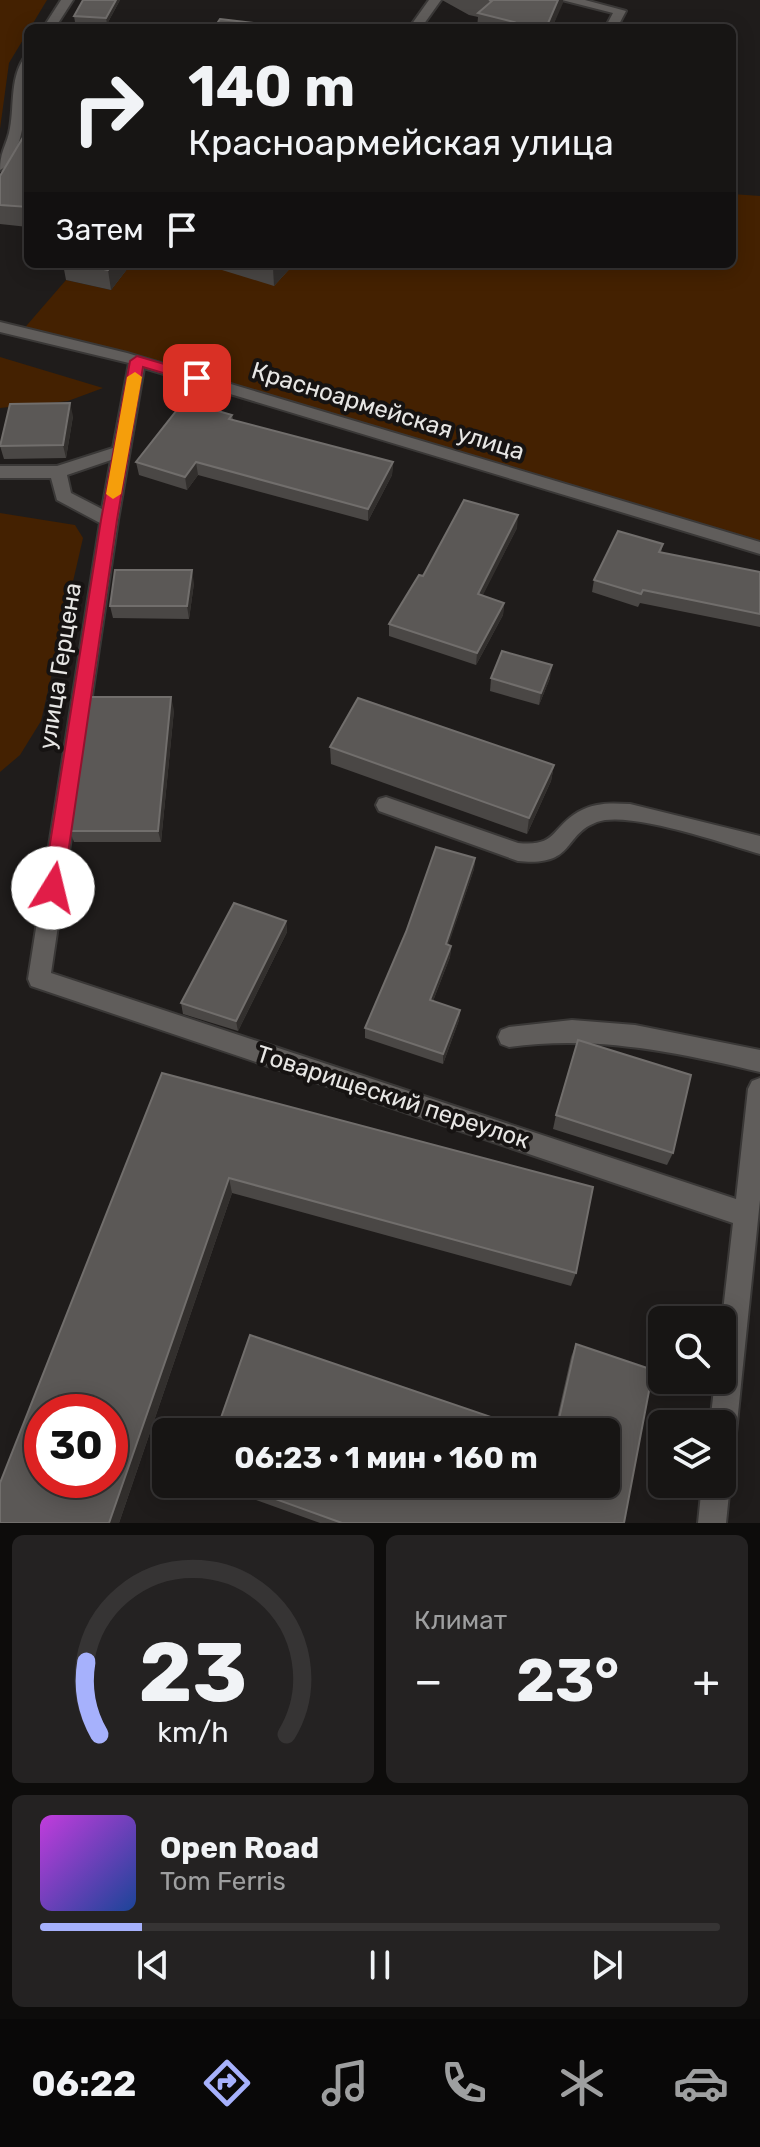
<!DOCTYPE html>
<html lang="ru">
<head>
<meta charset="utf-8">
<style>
	body { margin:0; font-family:Rubik,sans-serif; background:#242222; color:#f1f3f6; height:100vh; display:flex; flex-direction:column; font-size:30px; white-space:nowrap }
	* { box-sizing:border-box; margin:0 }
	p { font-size:26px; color:#9e9fa0 }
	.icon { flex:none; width:44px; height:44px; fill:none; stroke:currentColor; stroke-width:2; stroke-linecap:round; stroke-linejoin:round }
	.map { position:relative; height:1523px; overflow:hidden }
	.details { display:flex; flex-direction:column; gap:12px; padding:12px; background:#0d0c0b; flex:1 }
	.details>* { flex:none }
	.banner { position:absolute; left:24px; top:24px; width:712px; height:244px; border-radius:12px; box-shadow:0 4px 20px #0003,0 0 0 2px #363434; background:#171514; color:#f1f3f6; overflow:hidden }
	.controls { position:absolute; left:648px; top:1306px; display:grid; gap:16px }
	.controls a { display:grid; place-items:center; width:88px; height:88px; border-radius:12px; background:#171514; box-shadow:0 4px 20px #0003,0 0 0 2px #363434; font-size:40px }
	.speed { position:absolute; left:24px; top:1394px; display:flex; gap:16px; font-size:40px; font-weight:700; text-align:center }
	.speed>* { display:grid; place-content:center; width:104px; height:104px; border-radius:50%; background:#171514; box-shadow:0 4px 20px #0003,0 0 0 2px #363434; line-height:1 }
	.speed .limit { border:12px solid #d22; background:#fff; color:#111 }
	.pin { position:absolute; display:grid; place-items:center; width:68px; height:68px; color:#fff; margin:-34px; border-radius:16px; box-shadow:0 4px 12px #0006 }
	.me { position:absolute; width:88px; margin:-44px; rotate:9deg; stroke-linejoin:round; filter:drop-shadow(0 0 6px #0008) }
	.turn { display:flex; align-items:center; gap:28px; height:168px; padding:0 32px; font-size:36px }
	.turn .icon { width:104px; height:104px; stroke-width:2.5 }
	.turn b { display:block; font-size:56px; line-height:68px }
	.then { display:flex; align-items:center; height:76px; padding:0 32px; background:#0003; gap:16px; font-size:30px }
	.big { font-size:60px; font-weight:700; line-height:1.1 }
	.details .tile { flex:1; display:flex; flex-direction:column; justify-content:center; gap:12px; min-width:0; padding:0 28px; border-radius:12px; background:#242222 }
	.details .dial { align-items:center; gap:0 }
	.dial svg { height:208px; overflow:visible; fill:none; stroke:#363434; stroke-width:7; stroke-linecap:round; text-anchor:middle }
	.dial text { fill:#f1f3f6; stroke:none }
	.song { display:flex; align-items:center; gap:24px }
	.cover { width:96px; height:96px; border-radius:12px; background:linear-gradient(135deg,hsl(290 70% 55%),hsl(220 70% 35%)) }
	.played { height:8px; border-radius:4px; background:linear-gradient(90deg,#a6b1fc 15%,#363434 15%) }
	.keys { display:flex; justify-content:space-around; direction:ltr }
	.heat { display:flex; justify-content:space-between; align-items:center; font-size:44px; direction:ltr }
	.details .tiles { flex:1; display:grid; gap:12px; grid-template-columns:1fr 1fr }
	.tile:last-child { grid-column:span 2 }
	.trip { position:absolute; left:152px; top:1418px; width:468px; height:80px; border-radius:12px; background:#171514; box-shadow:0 4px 20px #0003,0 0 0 2px #363434; font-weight:700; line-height:80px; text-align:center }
	.dock { display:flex; height:128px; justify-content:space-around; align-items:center; background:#090808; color:#9e9fa0 }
	.dock .icon { width:56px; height:56px }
	.dock .current { color:#a6b1fc }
	.dock b { font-size:36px; color:#f1f3f6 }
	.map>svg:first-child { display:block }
</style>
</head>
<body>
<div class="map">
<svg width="760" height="1523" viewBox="0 0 760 1523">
	<rect width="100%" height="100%" fill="#1f1c1b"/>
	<g fill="#442101">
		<polygon points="0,0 47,0 9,63 0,129"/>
		<polygon points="732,194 760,196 760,548 137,361 21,332 66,280 111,290 131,264 732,264"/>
		<polygon points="0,357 103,388 68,401 0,408"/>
		<polygon points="0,513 75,525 83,538 41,721 20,755 0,772"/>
	</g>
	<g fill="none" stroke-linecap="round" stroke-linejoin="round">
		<defs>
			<g id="minor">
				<polygon points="61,0 73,0 55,28 43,28"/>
				<polygon points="429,0 441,0 421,28 409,28"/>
				<polygon points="562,0 585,0 626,11 617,28 605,28 613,13"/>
				<path d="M28,57C28,83 27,159 0,170C0,153 5,148 9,133C15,109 9,80 24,58Z"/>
				<path d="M0,322L127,353L760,542V554L144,368L118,520L51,973L736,1199L748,1089L752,1081L760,1078V1200L736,1433L732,1443L722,1447V1424H710L715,1380H722V1320L733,1223L31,986L28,979L100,523L57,500L51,478H0V466H57L113,448L129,363L0,332ZM111,460L102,509L71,493L67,475Z"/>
				<path d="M386,797L518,843C557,847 551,828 578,812C595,802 612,803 630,804L760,836V854C725,844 629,810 597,822C562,835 576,867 518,861L379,811L376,805L379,799Z"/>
				<path d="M572,1020L635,1025L760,1050V1072C676,1052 595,1035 509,1047L501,1044L498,1037L501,1030L509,1027Z"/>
				<polygon points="722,1473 730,1484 726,1523 698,1523 702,1484 722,1484"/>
			</g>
		</defs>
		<use href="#minor" stroke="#3a3837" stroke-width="4"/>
		<use href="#minor" fill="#605d5b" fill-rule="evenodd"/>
	</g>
	<g fill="#4a4745">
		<polygon points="120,0 107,24 75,22 74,16"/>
		<polygon points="442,0 563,0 552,28 477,28 478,17 469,15"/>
		<polygon points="28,129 28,227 0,224 0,176"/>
		<polygon points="63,264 131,264 111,290 66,280"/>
		<polygon points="209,264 294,264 274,286 209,266"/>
		<polygon points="232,415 233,420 393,462 392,475 368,521 198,475 187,490 139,475 136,462"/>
		<polygon points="73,416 66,458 4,459 0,446"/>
		<polygon points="517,528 482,596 504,603 503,615 476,665 389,636 389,624 423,576"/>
		<polygon points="663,544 661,553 760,572 760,627 640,603 638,607 592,592 594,580"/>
		<polygon points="194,583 189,619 113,618 110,606"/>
		<polygon points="491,678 550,678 539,705 490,691"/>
		<polygon points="174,710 161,842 74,842 70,831"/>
		<polygon points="330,747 554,765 551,781 527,834 331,764"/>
		<polygon points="475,858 474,869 448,945 451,946 450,957 433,1001 460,1010 459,1020 443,1064 365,1038 365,1028"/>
		<polygon points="286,921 287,932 238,1031 183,1014 181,1003"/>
		<polygon points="162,1073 576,1273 571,1286 232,1193 119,1523 0,1523"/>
		<polygon points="556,1115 673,1153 667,1165 553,1129"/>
		<polygon points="576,1344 653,1370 624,1523 320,1523 212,1484 606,1484 606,1432 554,1432 571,1357"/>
	</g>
	<g fill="#322f2d">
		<polygon points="116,0 120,0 107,24 106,18"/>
		<polygon points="558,0 563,0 563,3 552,28 546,28"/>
		<polygon points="112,264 131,264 111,290 108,270"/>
		<polygon points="276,264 294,264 274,286 273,268"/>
		<polygon points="70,403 73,416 66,458 63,445"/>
		<polygon points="196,462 198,475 187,490 185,477"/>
		<polygon points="393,462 392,475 368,521 368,509"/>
		<polygon points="518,515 517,528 477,607 478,594"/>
		<polygon points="192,570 194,583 189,619 187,606"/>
		<polygon points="504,603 503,615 476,665 477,653"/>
		<polygon points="552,665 550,678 539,705 541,693"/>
		<polygon points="171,697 174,710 161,842 158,831"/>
		<polygon points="554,765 551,781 527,834 529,818"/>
		<polygon points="475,858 474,869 445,955 446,944"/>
		<polygon points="286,921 287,932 238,1031 236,1021"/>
		<polygon points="451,946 450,957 429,1011 430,1000"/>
		<polygon points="460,1010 459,1020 443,1064 443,1054"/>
		<polygon points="229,1178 232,1193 119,1523 109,1523"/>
	</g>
	<g fill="#5b5856" stroke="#716e6c" stroke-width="2" fill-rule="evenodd">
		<polygon points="83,0 116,0 106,18 74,16"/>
		<polygon points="489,0 558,0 546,28 508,28 514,22 478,13 492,1"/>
		<polygon points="220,19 278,26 277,28 214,28"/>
		<polygon points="28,129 28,207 0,205 0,176"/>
		<polygon points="79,264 112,264 108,270"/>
		<polygon points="260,264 276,264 273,268"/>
		<polygon points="184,401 232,415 229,419 393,462 368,509 196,462 185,477 136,462"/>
		<polygon points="70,403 63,445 0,446 10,404"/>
		<polygon points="464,500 518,515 478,594 504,603 477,653 389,624 419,575 423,576"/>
		<polygon points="618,531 663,544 659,552 760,572 760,614 643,590 641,594 594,580"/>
		<polygon points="115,570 192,570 187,606 110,606"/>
		<polygon points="502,651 552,665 541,693 491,678"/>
		<polygon points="90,697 171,697 158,831 70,831"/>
		<polygon points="358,698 554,765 529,818 330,747"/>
		<polygon points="436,847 475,858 446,944 451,946 430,1000 460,1010 443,1054 365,1028 406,932"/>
		<polygon points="234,903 286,921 236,1021 181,1003"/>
		<polygon points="578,1040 691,1075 673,1153 556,1115"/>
		<path d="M162,1073L593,1187L576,1273L229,1178L109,1523H0V1483ZM42,1412H110V1480H42Z"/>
		<polygon points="250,1335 535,1432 216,1432"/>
		<polygon points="576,1344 653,1370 624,1523 342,1523 234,1484 606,1484 606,1432 556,1432"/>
	</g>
	<polygon fill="#e11d48" stroke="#92132f" stroke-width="2" points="137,356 202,375 204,378 197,383 143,367 117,520 63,888 60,893 53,896 46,893 43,888 101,520 130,361"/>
	<polygon fill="#f59e0b" points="135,372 142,377 121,494 113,499 106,494 127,377"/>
	<g text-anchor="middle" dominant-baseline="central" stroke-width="8" stroke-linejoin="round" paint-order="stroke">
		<g font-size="24" fill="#e7e6e4" stroke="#161312">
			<text transform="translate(388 411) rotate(17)">Красноармейская улица</text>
			<text transform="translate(60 666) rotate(-81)">улица Герцена</text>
			<text transform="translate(393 1097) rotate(18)">Товарищеский переулок</text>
		</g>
	</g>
</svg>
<div class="controls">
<a><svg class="icon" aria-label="search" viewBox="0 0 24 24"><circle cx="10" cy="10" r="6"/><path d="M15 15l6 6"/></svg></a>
<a><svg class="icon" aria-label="layers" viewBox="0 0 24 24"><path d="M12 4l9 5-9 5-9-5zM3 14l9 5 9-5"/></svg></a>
</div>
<div class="speed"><div class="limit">30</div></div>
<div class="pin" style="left:197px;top:378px;background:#d93025"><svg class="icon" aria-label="arrive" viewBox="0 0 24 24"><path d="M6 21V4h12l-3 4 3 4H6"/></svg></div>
<svg class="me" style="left:53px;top:888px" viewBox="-20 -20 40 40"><circle r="19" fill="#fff"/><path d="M0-13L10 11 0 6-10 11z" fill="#e11d48"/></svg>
<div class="trip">06:23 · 1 мин · 160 m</div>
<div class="banner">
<div class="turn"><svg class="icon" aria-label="right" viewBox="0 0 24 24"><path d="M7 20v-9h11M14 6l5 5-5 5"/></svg><div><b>140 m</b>Красноармейская улица</div></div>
<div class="then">Затем<svg class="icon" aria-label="arrive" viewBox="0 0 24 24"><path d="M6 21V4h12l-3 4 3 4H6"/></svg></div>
</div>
</div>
<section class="details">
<div class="tiles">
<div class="tile dial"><svg viewBox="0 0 100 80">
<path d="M14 69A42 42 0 1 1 86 69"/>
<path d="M14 69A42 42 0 0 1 9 41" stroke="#a6b1fc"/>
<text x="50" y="56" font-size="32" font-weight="700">23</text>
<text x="50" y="72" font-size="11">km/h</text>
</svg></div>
<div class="tile"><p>Климат</p>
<div class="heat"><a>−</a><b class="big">23°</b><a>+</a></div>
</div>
<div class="tile">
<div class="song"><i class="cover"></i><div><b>Open Road</b><p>Tom Ferris</p></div></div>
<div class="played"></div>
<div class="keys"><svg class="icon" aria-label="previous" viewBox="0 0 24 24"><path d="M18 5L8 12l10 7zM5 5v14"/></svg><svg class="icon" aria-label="pause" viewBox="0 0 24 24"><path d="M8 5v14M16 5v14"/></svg><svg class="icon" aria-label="next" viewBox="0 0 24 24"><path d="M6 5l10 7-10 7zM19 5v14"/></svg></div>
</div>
</div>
</section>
<nav class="dock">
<b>06:22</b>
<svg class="icon current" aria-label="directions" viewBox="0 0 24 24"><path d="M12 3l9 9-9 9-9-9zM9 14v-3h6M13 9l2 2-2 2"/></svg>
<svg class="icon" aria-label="music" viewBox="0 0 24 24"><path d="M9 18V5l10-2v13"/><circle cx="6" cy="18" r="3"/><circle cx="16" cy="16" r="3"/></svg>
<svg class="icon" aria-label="phone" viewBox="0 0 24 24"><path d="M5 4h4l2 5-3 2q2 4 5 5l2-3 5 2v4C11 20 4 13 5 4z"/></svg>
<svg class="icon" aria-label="climate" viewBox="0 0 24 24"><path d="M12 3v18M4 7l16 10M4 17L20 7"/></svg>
<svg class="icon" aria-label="car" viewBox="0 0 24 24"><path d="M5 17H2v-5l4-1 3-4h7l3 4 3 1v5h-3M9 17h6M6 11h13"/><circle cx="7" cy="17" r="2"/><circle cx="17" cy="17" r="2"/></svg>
</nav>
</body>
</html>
